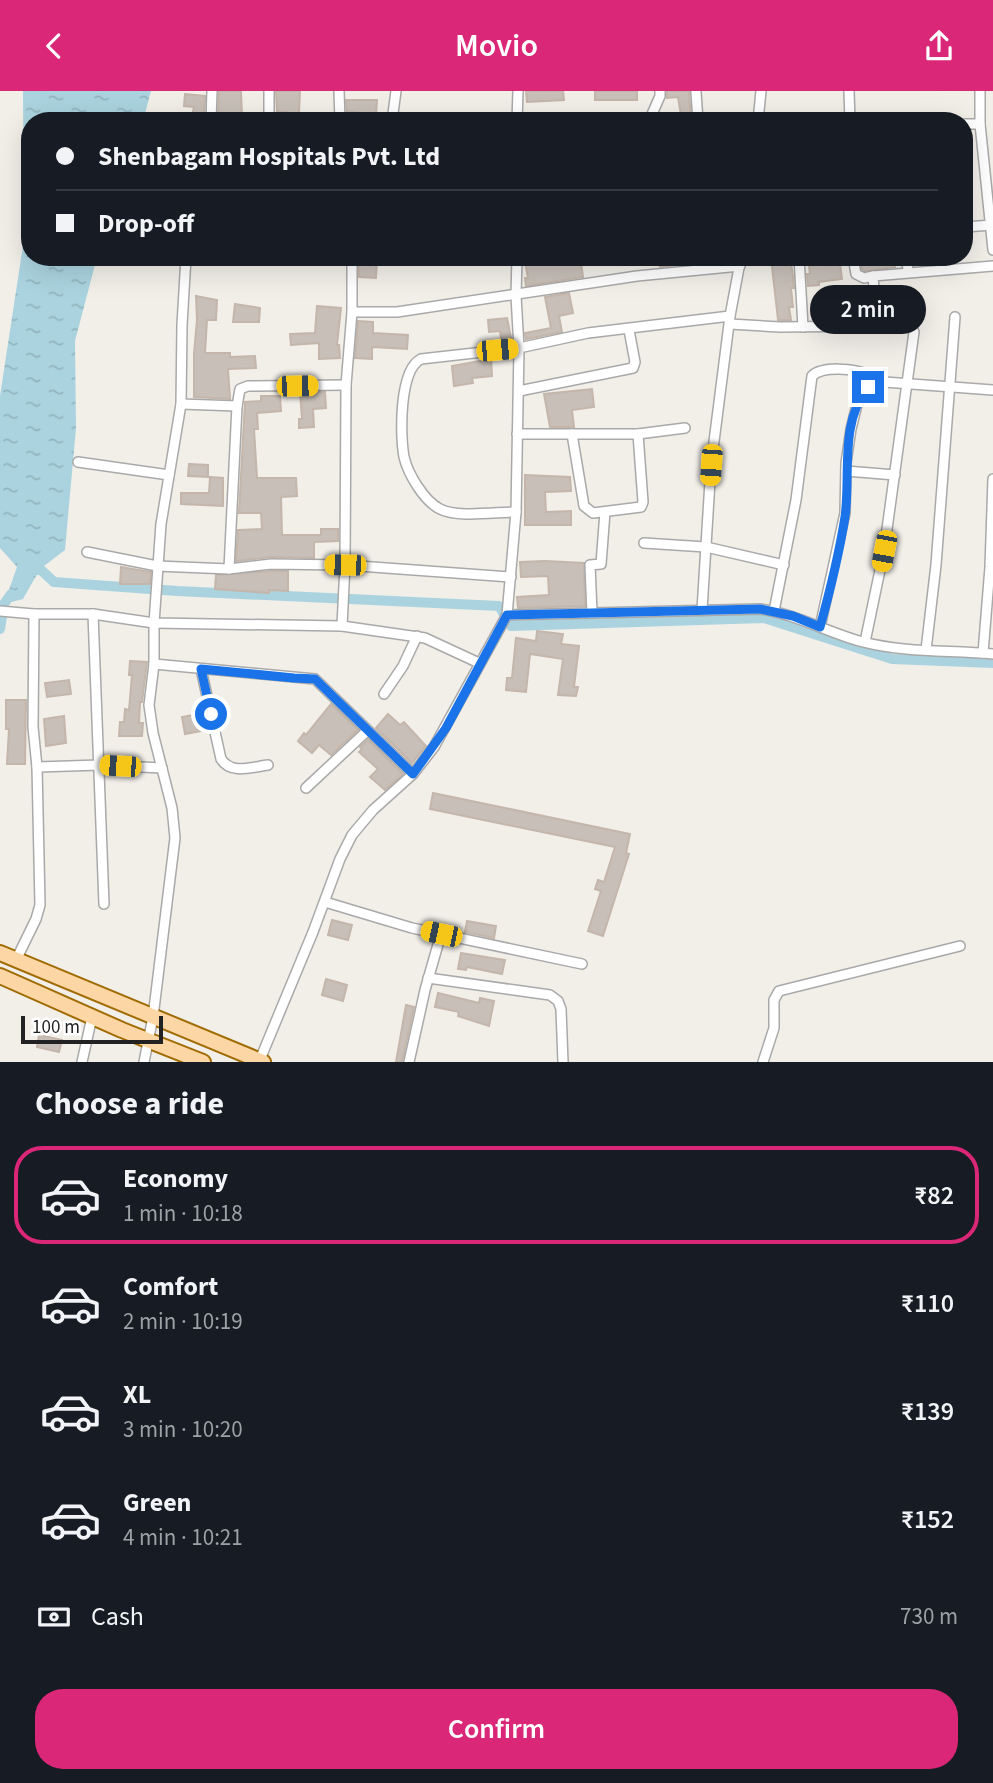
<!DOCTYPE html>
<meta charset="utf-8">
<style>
:root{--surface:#171b24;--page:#20242c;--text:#f1f3f6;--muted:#9ea1a6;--line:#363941;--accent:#db2777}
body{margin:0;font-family:"Source Sans 3",sans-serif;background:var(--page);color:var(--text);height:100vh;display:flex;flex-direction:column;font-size:26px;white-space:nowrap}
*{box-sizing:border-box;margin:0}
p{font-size:23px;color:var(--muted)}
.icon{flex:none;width:38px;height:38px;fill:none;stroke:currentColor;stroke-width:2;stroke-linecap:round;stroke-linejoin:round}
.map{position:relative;height:971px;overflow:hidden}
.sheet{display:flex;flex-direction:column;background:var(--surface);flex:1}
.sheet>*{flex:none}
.top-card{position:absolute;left:21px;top:21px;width:952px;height:154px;border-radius:28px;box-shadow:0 7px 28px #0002;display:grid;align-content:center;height:154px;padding:0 35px;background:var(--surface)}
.scale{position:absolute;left:21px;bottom:18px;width:142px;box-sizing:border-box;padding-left:7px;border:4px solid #222;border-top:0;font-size:19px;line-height:24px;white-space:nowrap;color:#222;-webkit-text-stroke:5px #fff;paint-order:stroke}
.end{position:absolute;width:32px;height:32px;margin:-16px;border:9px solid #1a73e8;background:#fff;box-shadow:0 0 0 4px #fff}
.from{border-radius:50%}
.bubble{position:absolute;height:49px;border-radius:24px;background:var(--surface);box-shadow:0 7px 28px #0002;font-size:23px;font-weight:600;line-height:49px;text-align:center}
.car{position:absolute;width:21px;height:42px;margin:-21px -10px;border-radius:9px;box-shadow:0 0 5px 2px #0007;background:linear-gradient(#f5c518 24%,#345 0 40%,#f5c518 0 76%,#345 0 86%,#f5c518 0)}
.top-card b{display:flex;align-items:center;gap:24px;height:66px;font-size:26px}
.top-card b+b{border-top:2px solid var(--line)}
.top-card i{width:18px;height:18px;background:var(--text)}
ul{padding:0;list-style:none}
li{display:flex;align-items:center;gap:21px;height:98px;margin:0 14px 10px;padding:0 21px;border:4px solid transparent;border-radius:28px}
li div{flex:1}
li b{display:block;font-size:26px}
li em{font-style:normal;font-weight:600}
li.selected{border-color:var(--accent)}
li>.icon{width:63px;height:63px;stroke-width:1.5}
h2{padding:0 35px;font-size:32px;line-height:84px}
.pay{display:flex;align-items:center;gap:18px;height:77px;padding:0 35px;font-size:26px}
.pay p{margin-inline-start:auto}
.action{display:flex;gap:14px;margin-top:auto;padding:14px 35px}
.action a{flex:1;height:80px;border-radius:28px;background:var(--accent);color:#fff;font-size:28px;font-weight:600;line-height:80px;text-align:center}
header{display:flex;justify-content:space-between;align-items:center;height:91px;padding:0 35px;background:var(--accent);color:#fff;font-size:32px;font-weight:600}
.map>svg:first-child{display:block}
</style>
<header><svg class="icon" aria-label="back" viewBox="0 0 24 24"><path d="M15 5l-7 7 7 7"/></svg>Movio<svg class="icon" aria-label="share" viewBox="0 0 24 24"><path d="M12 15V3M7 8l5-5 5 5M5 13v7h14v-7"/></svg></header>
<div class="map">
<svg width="993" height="971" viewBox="0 0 993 971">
<defs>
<pattern id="water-ripples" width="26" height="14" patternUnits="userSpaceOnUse" patternTransform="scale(1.75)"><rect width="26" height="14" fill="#aad3df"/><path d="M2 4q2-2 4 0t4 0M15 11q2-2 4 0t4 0" fill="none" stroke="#92b5bf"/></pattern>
</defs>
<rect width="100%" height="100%" fill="#f2efe9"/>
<path fill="url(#water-ripples)" d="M23 0H151L143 30H30V166H96V170L75 250 76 337 65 459 40 478 23 508 4 513 17 476 0 457V305L24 148Z"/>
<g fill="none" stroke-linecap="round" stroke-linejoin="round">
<g stroke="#aad3df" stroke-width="10">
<path d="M28 482 40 478 54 491 177 500 499 515 511 535 764 527 892 568 993 572"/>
<path d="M0 538 4 513 11 503"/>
</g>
</g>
<g fill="#c7bfb8" stroke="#c4b6ab" stroke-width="2">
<path d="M219 0H241L242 25 218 26Z"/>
<path d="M276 0H300L299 22H326V30H286L287 21H277Z"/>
<path d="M526 0H563L564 9 527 11Z"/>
<rect x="595" y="0" width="42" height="9"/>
<path d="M667 0H689L691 30H682L678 6 667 7Z"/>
<path d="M185 3 205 5 204 30H191L194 16 184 15Z"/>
<path d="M346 9H377L376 24 347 20Z"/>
<path d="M359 166H377L376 187 359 186Z"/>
<path d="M524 166H577L578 172 581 171 583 186 526 195 525 187H528Z"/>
<path d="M658 166H694L695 172 660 176Z"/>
<path d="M790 166 793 185 794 197H791L793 216H789L791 229H778L771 167Z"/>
<path d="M808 166H846L847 172 840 173 842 188 819 191V194L808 195 807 183H810Z"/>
<path d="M860 166H893L895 176 865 180 862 178Z"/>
<path d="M569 202 573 222 559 225 562 241 526 248 525 242 551 237 545 206Z"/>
<path d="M196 205 217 209 216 229H207L205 262H230V266L255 265 256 277 228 278 230 308 194 306V263L197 229Z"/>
<path d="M235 213 260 217 259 231H233Z"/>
<path d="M317 215 341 217 337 254H339L340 267 319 268V252L291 254 290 243 315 242Z"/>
<path d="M507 227 512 251 502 252 500 240 489 241 488 229Z"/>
<path d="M358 230 373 231V242L408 244 407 258 372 256V268L355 267Z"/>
<path d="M491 268 492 285 472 287 473 292 454 295 452 275Z"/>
<path d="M592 298 594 316 572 319 574 336H550L544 303Z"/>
<path d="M300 301H325L326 317 313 318 314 336 299 337V328H302Z"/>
<path d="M261 305H280L281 320 257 322 258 338H254L257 387H296L297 405 281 406 282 444H321V438H338V450L314 451V467L271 466 236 470 238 439 262 438 261 422H239L245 311 261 310Z"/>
<path d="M189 373 208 374V386L188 385Z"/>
<path d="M525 384 570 386 571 400 545 401 546 421 571 420V434H525Z"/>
<path d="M210 386 223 387V415L181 413V402H209Z"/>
<path d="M545 470 584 472 585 515 518 517 517 506 549 504 548 485 521 486 520 471Z"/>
<path d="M121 476 151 481 150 493H120Z"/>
<path d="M271 480H288V500L269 499V502L215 498 216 484Z"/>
<path d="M537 540 563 543 561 553 579 555 574 596H578L576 605 558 604 563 568 530 563 526 601 506 599 507 587H512L516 547 536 550Z"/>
<path d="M130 570 147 571 142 611H140L139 632H143L142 645H119L120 631H124L125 618 129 619 132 584H129Z"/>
<path d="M69 589 71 603 47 606 45 592Z"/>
<path d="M6 609H26L25 673H7L9 638H6Z"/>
<path d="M331 613 358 639 331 664 319 654 312 662 298 650 304 642 306 644Z"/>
<path d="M204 622 207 639 185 643 182 626Z"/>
<path d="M388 623 400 634 404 631 426 655 412 672 376 637Z"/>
<path d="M64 625 66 652 46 655 44 628Z"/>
<path d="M368 649 403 683 385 699 370 686 378 678 359 661 362 658 360 656Z"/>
<path d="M433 702 630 743 626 762 629 763 603 845 588 840 601 800 595 798 598 789 604 791 615 756 430 718Z"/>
<path d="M332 829 352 834 348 849 328 844Z"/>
<path d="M467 830 496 835 494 847 465 841Z"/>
<path d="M461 862 505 869 502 883 467 876 466 879 458 878Z"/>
<path d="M326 888 347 894 343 910 322 904Z"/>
<path d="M438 902 479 912 480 907 494 910 489 935 458 925 459 921 435 916Z"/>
<path d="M406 914 414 916 402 971H396Z"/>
<path d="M39 944 62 949 59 961 37 956Z"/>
</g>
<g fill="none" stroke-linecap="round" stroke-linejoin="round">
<defs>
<g id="street">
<path d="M339 0 340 30"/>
<path d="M849 0 850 30"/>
<path d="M980 0V33L993 159"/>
<path d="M696 1 698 30"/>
<path d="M341 26 368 30"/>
<path d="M211 30 212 0"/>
<path d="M269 30V0"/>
<path d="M392 30 396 0"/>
<path d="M517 30 518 0"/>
<path d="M649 30 660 5V0"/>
<path d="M758 30 761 0"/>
<path d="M964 33H980"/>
<path d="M964 136 993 134"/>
<path d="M799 166 803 236"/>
<path d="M853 166 856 183 864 187 873 185"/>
<path d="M907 166 908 181"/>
<path d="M352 221H397L637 185 740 175"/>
<path d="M730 233 780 236 868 235 874 231 876 226 873 185 993 175"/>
<path d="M519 300 633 277 635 271 629 239"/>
<path d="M181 313 237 315"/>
<path d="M517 343H638L685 337"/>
<path d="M572 343 584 415 593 422 641 416 643 411 638 343"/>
<path d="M78 371 169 384"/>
<path d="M846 380 895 384"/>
<path d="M516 421C496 421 457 427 440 418 424 410 408 383 404 366 400 344 399 279 421 268L519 257 588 242 730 225"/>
<path d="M644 452 706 456 784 474"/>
<path d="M87 461 157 475 229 478 271 473 345 474 346 294 352 221V166"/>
<path d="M229 478 237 315 240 298 248 295 346 294"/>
<path d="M702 519 711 374 730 225 741 166"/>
<path d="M0 520 34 523H93L154 532 342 535 425 547 479 572"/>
<path d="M774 520 796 409 812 285C822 275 855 277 868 284L871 290"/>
<path d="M592 522 590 474 601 473 605 421"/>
<path d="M93 523 104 813"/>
<path d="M507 524 760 518C797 523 828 542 863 551 906 562 950 559 993 563"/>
<path d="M342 535 345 474 511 486"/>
<path d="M820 536 845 422 846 372 851 338 857 314 871 290 993 299"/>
<path d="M865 551 884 460 914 241"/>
<path d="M926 559 936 474 955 226"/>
<path d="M983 562 990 476 993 388"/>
<path d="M154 573 315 588 413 683"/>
<path d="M201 578 221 668C231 684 252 676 268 674"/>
<path d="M384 603 403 575 417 545"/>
<path d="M37 676 100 674 162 677"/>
<path d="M306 697 367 640"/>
<path d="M325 811 412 837 582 873"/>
<path d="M16 869 36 828 40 814 37 676 33 636 34 523"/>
<path d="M428 887 550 904 558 910 561 918 563 971"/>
<path d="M82 971 92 926"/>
<path d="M144 971 153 926 175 747 172 717 153 642 149 614 154 573V532L161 433 181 313 182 234 186 166"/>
<path d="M259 971 313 841 340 768 352 744 373 719 413 683 434 656 507 524 516 421 519 257 516 205 517 166"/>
<path d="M409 971 425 899 441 843"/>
<path d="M763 971 774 937V909L779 900 960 855"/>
</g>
<g id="primary">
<path d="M0 862 263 971"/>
<path d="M0 885 122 939 203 971"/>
</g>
</defs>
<use href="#street" stroke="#a9a9a9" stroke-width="12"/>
<use href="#primary" stroke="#a06b00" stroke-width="18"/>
<use href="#street" stroke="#fff" stroke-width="9"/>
<use href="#primary" stroke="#fcd6a4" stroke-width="14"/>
</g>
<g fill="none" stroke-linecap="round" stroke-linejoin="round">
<path stroke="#1a73e8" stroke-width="9" d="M211 623 201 578 294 587 315 588 413 683 446 637 507 524 760 518 793 525 820 536C830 500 839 463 845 426 851 383 839 333 868 296"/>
</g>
</svg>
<div class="scale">100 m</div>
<i class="end from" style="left:211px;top:623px"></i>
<i class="end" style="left:868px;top:296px"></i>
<div class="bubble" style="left:810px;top:194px;width:116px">2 min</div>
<i class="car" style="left:497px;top:259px;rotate:85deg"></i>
<i class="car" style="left:297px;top:295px;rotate:89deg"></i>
<i class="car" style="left:711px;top:374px;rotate:184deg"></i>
<i class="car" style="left:884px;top:460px;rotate:191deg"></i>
<i class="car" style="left:345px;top:474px;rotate:271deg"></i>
<i class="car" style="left:120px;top:675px;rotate:273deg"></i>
<i class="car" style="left:441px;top:843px;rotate:282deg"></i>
<div class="top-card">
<b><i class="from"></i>Shenbagam Hospitals Pvt. Ltd</b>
<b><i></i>Drop-off</b>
</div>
</div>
<section class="sheet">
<h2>Choose a ride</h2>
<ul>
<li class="selected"><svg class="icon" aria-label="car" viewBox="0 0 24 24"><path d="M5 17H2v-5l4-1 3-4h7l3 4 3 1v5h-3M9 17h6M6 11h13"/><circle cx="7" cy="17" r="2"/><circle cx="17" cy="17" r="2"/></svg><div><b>Economy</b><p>1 min · 10:18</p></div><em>₹82</em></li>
<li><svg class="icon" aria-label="car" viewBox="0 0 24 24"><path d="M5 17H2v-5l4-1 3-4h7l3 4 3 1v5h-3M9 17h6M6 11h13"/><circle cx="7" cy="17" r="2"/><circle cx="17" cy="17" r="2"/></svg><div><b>Comfort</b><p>2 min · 10:19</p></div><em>₹110</em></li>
<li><svg class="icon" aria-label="car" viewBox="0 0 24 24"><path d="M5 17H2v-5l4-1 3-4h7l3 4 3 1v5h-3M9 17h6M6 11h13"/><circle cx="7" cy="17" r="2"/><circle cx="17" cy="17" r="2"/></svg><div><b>XL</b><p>3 min · 10:20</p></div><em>₹139</em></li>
<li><svg class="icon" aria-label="car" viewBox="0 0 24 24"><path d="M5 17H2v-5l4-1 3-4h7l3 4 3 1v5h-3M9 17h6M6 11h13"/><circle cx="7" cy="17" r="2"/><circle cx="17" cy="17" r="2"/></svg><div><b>Green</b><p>4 min · 10:21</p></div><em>₹152</em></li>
</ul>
<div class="pay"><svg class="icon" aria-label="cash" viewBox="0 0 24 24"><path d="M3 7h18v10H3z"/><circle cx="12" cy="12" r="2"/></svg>Cash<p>730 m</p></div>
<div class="action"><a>Confirm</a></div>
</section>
